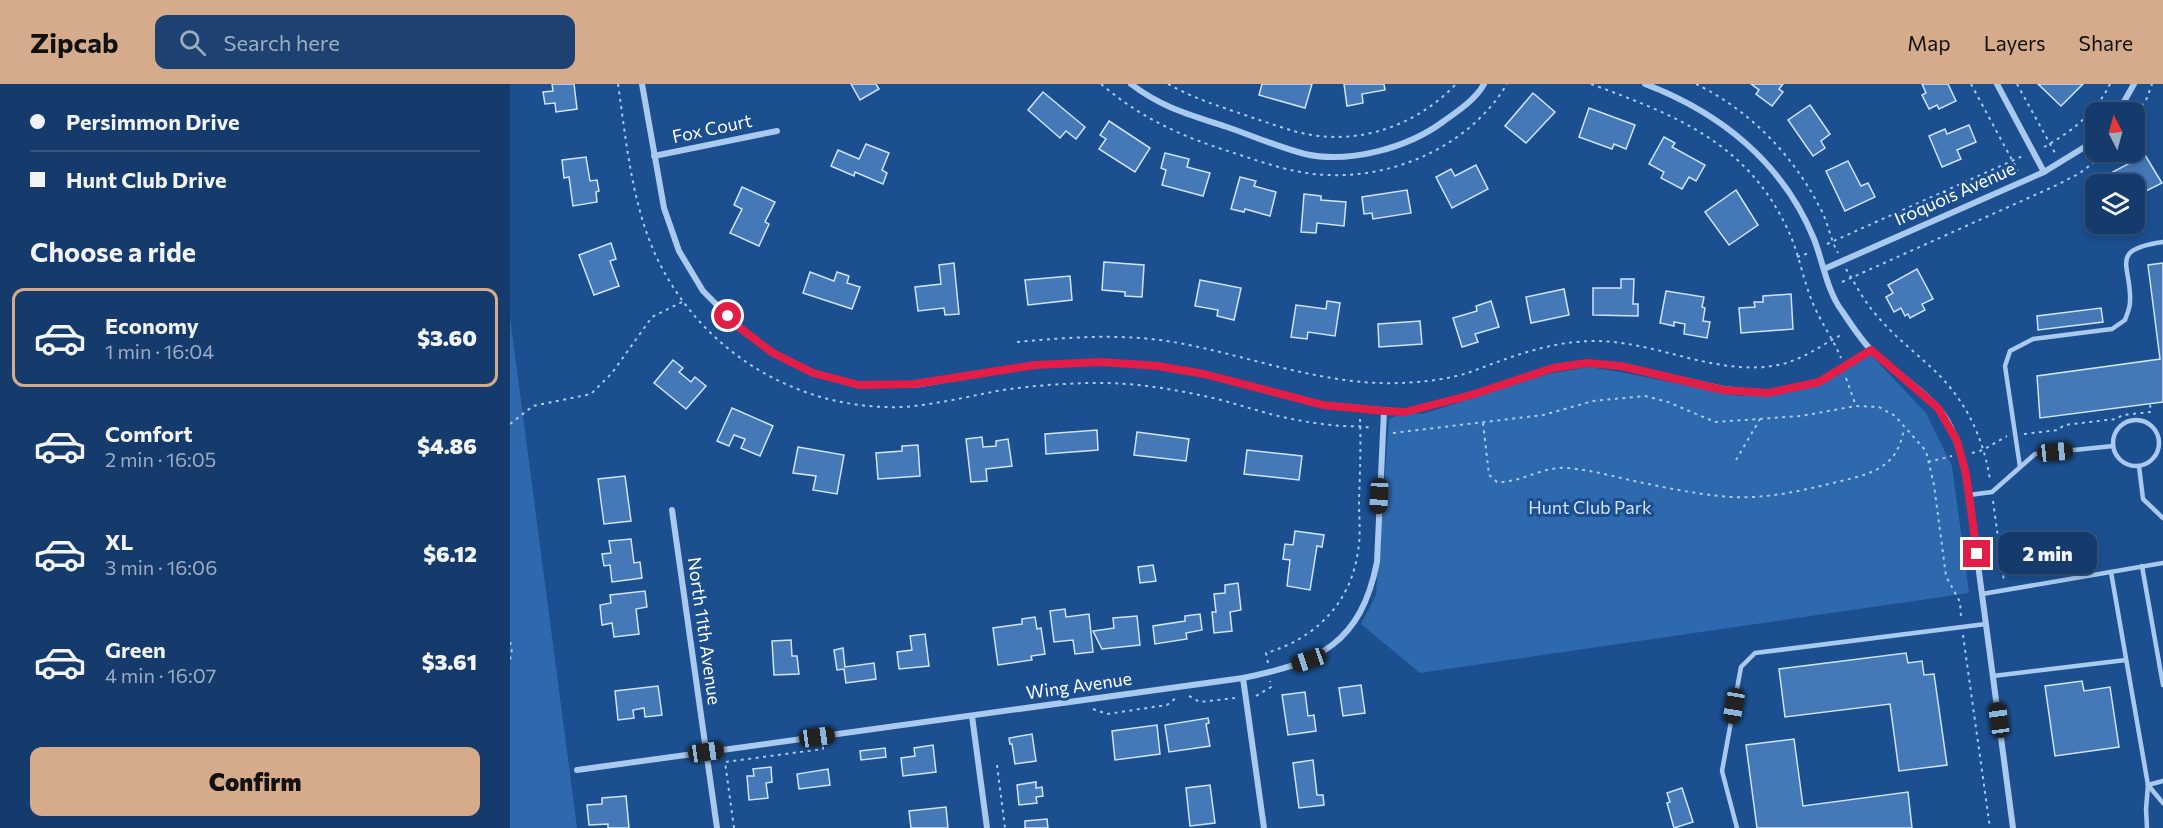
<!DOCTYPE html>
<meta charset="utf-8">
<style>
:root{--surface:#143b6b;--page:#1d4271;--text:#f1f3f6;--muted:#9dadc1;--line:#33557e;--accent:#d6ab8b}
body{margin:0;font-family:Commissioner,sans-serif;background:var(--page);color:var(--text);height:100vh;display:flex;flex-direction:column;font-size:22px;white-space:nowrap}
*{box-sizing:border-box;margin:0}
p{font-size:20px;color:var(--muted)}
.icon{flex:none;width:33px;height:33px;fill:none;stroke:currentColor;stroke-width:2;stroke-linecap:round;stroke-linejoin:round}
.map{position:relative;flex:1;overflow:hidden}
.drawer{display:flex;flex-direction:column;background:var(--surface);width:510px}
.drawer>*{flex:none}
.banner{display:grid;align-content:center;height:132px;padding:0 30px;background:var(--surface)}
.needle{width:39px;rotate:354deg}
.buttons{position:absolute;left:1575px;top:18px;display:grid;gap:12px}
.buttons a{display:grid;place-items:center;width:60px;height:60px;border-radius:12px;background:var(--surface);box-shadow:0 3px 9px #0003,0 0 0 2px var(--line);font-size:30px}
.end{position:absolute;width:27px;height:27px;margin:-14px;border:8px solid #e11d48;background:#fff;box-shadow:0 0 0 3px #fff}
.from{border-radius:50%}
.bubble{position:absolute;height:42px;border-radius:12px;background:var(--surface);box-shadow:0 3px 9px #0003,0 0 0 2px var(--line);font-size:20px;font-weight:800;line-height:42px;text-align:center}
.car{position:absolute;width:18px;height:36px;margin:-18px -9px;border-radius:8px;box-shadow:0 0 4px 2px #0007;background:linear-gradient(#222 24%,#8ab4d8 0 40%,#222 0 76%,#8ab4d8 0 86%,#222 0)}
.banner b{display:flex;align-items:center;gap:21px;height:57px;font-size:22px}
.banner b+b{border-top:2px solid var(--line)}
.banner i{width:15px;height:15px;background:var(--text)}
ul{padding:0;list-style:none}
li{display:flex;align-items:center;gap:18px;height:99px;margin:0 12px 9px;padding:0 18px;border:3px solid transparent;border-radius:12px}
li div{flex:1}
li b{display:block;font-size:22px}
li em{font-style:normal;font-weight:800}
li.on{border-color:var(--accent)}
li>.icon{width:54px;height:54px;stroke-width:1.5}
h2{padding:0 30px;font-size:27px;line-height:72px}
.button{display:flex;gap:12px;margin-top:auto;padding:12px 30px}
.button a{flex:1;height:69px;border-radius:12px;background:var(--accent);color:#111;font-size:24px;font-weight:800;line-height:69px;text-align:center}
header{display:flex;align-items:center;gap:36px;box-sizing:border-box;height:84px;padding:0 30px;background:var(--accent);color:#111}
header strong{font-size:28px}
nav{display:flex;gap:33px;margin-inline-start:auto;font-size:21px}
.search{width:420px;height:54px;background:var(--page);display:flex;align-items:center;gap:15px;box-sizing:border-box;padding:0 21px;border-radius:12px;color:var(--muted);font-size:22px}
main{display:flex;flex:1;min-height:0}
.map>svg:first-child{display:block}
</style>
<header>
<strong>Zipcab</strong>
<div class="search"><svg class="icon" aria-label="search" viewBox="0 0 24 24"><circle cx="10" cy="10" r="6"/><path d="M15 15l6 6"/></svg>Search here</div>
<nav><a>Map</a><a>Layers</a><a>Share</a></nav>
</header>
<main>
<section class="drawer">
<div class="banner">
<b><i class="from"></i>Persimmon Drive</b>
<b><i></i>Hunt Club Drive</b>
</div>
<h2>Choose a ride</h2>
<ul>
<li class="on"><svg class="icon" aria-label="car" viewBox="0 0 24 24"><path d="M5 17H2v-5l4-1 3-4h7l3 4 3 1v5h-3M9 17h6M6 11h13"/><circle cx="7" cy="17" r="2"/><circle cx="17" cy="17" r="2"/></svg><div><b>Economy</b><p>1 min · 16:04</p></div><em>$3.60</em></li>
<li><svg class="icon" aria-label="car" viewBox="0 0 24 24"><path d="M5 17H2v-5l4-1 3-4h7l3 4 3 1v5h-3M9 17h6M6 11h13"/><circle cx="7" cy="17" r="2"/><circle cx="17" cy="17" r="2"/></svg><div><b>Comfort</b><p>2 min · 16:05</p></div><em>$4.86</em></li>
<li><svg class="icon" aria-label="car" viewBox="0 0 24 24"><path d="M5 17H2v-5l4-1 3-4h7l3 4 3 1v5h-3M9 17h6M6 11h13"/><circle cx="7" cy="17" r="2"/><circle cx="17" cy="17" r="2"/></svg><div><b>XL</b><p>3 min · 16:06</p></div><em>$6.12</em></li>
<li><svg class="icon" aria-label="car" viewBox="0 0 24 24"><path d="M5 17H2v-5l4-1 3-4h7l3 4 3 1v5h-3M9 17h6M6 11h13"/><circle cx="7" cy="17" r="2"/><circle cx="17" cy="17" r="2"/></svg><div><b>Green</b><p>4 min · 16:07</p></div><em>$3.61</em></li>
</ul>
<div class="button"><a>Confirm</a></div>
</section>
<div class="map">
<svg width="1653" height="744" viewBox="0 0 1653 744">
<rect width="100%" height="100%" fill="#1b4f8f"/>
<g fill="#2e69ad">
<path d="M0 233 60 690 67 744H0Z"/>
<path d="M1361 271 1416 329 1442 382 1459 509 910 589 851 540 866 511 879 335 895 328 913 330 1038 290 1079 283 1116 289 1229 312 1282 308Z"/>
</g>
<g fill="#4478b7" stroke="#cfe3fa" stroke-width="1.5">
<path d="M42 0H64L67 25 46 28 45 19 35 20 33 8 43 7Z"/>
<path d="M341 0H366L369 5 350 16Z"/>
<path d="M752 0H802L795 24 749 11Z"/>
<path d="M834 0H874L875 6 852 10 853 19 837 22Z"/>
<path d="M1241 0H1273L1269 5 1273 8 1262 22 1246 10 1249 6Z"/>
<path d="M1412 0H1438L1446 17 1429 25 1427 21 1419 25 1412 11 1416 9Z"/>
<path d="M1528 0H1573L1551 22Z"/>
<path d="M533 8 575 43 566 55 556 47 550 54 518 26Z"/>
<path d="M1023 9 1045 28 1016 59 995 42Z"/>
<path d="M1300 21 1320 50 1311 57 1315 64 1303 72 1278 36Z"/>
<path d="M1079 24 1125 41 1116 65 1104 60 1102 65 1069 53Z"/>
<path d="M599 37 640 64 625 88 589 65 596 55 590 51Z"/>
<path d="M1459 41 1466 58 1447 66 1451 75 1432 83 1419 52 1435 45 1437 50Z"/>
<path d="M1154 53 1165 59 1162 63 1195 81 1186 97 1179 93 1172 105 1151 94 1154 88 1139 80Z"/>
<path d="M356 60 379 69 372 86 377 89 373 100 345 88 344 92 321 82 328 66 349 75Z"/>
<path d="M655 69 679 75 677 83 700 89 693 112 652 101 656 86 651 84Z"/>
<path d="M1635 71 1652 99 1624 113V100H1601L1597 91Z"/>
<path d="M76 73 80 97 87 96 89 107 86 108 87 118 63 122 59 93 54 94 52 76Z"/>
<path d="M1338 77 1351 102 1358 99 1365 113 1335 127 1316 87Z"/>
<path d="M966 81 978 105 942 124 926 93 941 85 945 92Z"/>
<path d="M730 93 746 97 744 102 766 108 760 132 735 125 734 128 721 125Z"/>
<path d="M232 103 265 118 255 138 259 140 249 162 220 149 232 125 224 121Z"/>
<path d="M897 106 901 129 863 135 862 129 854 130 852 113Z"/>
<path d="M1226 106 1248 141 1219 161 1195 128Z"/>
<path d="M794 110 811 112V116L836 118 834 142 807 139 806 149 791 148Z"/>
<path d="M101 159 106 175 100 177 109 202 84 211 69 171Z"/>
<path d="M594 178 634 181 632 213 615 212V208L592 206Z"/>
<path d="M444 179 449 230 435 231 434 224 408 227 405 203 431 200 429 181Z"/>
<path d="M1653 179V318L1530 334 1527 292 1650 275 1638 181Z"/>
<path d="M1407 185 1423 215 1412 220 1415 226 1400 234 1398 230 1395 232 1391 224 1384 228 1376 213 1383 209 1378 201Z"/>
<path d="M300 188 324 197 327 188 339 192 337 199 350 203 342 225 293 209Z"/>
<path d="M560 192 562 216 518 221 515 196Z"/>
<path d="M1111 195H1124L1123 220H1128V232L1083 231V204H1111Z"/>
<path d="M690 196 731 204 724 236 707 232 708 226 685 222Z"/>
<path d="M1054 205 1059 231 1021 239 1016 213Z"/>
<path d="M1156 207 1194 213 1192 223 1195 224 1193 237 1200 238 1197 254 1174 250 1175 240 1164 238V242L1150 239Z"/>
<path d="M1281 210 1283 245 1231 249 1229 224 1245 223 1244 218H1253V212Z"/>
<path d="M817 217 830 219 825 252 798 248 797 255 781 253 786 221 816 225Z"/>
<path d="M981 217 989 243 965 250 968 258 952 263 943 234 967 227 966 222Z"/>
<path d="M1591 224 1593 238 1528 246 1527 232Z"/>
<path d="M910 237 912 260 869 263 868 240Z"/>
<path d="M163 276 173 284 169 288 181 298 185 293 196 302 176 325 144 299Z"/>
<path d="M222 324 263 342 250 372 231 364 235 355 224 351 219 362 207 357Z"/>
<path d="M587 346 588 366 536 370 535 350Z"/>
<path d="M627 348 679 355 676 377 624 371Z"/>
<path d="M472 353 473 363 486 362V357L498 355 502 382 476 385 477 397 461 398 456 355Z"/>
<path d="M408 361 410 392 368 395 366 369 392 367V362Z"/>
<path d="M288 363 334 371 327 410 303 406 306 392 283 389Z"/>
<path d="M737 366 792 372 789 396 734 390Z"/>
<path d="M115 392 121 437 94 440 88 395Z"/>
<path d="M785 447 814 451 812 463 807 462 800 506 777 502 780 476 773 475 775 460 783 461Z"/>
<path d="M121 455 124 479 130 478 132 494 102 498 100 481 94 482 92 470 101 469 99 457Z"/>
<path d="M643 481 646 497 630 499 628 483Z"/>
<path d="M728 499 731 526 720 528 722 547 704 549 702 528H706L704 510 715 509V501Z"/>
<path d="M135 507 137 523 126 525 129 550 104 553 102 539 92 541 90 521 101 519 100 511Z"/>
<path d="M555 525 556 533 579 530 583 568 565 570 563 556 544 558 540 527Z"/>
<path d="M690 530 692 546 676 549 677 555 645 560 643 542 675 537V532Z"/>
<path d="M627 532 630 561 592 565 583 547 604 544 603 534Z"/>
<path d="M525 533 527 545 531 544 535 570 521 572 522 576 488 581 483 544 512 540V535Z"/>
<path d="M415 550 419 582 389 585 387 568 402 566 400 552Z"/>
<path d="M281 556 282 572H287L289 590 264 591 262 557Z"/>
<path d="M333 564 335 583 364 579 366 595 336 599 334 585 327 586 324 566Z"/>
<path d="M1396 569 1398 579 1412 577 1414 591 1424 590 1437 681 1389 687 1380 620 1275 633 1269 585Z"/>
<path d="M1572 597 1574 607 1600 603 1609 663 1545 672 1535 602Z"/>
<path d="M851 601 855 629 833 632 829 604Z"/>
<path d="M148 602 152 631 135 633 134 624 123 626 124 634 108 636 105 607Z"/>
<path d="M795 608 798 632 804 631 806 647 778 651 772 611Z"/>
<path d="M698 634 699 639 696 640 700 662 659 668 655 641Z"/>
<path d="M647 641 650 670 605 676 602 647Z"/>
<path d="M522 650 526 677 505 680 502 660H500L499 654Z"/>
<path d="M1284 655 1293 722 1398 708 1402 744H1247L1236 661Z"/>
<path d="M423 661 426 688 393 692 391 674 405 672 404 664Z"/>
<path d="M375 664 376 673 351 676 350 667Z"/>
<path d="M803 676 807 711H813L814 721 789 724 783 679Z"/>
<path d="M261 683 262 698 256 699 258 714 239 716 237 692H244L243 685Z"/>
<path d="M318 685 320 701 289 705 287 690Z"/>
<path d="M526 698V704L532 703 533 712 526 713 527 719 509 721 507 701Z"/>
<path d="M700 701 705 739 680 742 676 704Z"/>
<path d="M1172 704 1183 738 1164 744 1157 719 1160 718 1157 709Z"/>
<path d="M116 712 119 744H98V740L79 741 77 721 92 720V714Z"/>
<path d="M436 723 438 744H401L399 727Z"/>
<path d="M537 735 538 744H515V737Z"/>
</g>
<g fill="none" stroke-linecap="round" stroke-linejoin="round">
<g stroke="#a9c9ee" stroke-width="2" stroke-dasharray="3 4.5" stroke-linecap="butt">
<path d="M108 0C115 49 120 100 136 147 173 255 277 327 392 323 424 321 456 313 487 307 517 302 548 300 578 299 622 298 665 305 707 315 731 321 753 329 777 334 796 338 815 341 834 342 844 343 854 341 863 345"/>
<path d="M591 0C632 35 673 53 724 69 755 79 785 90 817 91 887 94 960 61 997 0"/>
<path d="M658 0C683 14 708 22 735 31 752 37 770 43 787 48 846 63 905 43 946 0"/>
<path d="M1081 0C1165 31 1236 58 1277 144 1289 168 1293 197 1304 222 1312 240 1323 255 1331 274"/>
<path d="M1186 0C1239 26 1282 70 1309 122 1318 137 1320 155 1328 169"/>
<path d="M1461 0 1508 87"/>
<path d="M1507 0 1545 69"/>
<path d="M1624 35 1637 14 1642 0"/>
<path d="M1534 63C1561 48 1586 29 1600 0"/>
<path d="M1317 160 1515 71"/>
<path d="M1287 173 1299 169"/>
<path d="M1336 185C1345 199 1352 214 1363 227 1381 250 1405 268 1426 288 1456 317 1474 355 1480 396"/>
<path d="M1332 198 1547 101 1570 89 1597 68"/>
<path d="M507 258C561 253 615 249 669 259 743 273 815 302 891 299 914 298 942 295 963 287 1003 272 1042 257 1085 257 1147 257 1206 293 1268 281 1293 276 1311 261 1333 250"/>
<path d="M1336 294 1346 322"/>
<path d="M973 339 979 391 987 398C1011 399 1033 382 1057 384 1081 386 1102 392 1124 397 1152 403 1181 409 1209 412 1251 417 1290 407 1331 397 1365 389 1388 382 1394 344"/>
<path d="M0 340 23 322 81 310 102 289 142 233 172 218"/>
<path d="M883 349 1033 331 1083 317 1135 312 1158 318 1205 338 1291 332 1346 322 1369 323 1385 332 1416 367 1424 401 1436 492 1450 518 1451 533"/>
<path d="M1514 350 1548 346 1554 341 1606 335 1613 331 1641 328 1640 320"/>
<path d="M1462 369 1473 366 1497 352"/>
<path d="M1226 376 1250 335"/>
<path d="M1418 378 1442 372"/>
<path d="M1483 417 1494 497"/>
<path d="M1453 551 1480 744"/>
<path d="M0 558 2 565 0 576"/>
<path d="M758 579 756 569C805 555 841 519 848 467 851 451 849 433 849 416 850 389 851 361 850 334"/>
<path d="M679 612 690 618 725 614"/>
<path d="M746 612 761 603 760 597"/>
<path d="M583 625 597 630 657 621 666 614"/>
<path d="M487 681 495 744"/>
<path d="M224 744 215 678 313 665V662"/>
</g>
<g stroke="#a9c9ee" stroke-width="4.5">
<circle cx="1626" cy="359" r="23"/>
<path d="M1629 382 1633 415 1653 434"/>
<path d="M1510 383 1495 282 1500 267 1523 255 1602 245 1615 236C1617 230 1620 224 1620 218 1622 181 1597 166 1653 158"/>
<path d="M1459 411 1482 408 1525 370 1603 362"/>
<path d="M1632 482 1653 601"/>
<path d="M1601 488 1638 701 1636 725 1637 744"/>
<path d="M1472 510 1653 479"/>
<path d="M1483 592 1616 576"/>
<path d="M1638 701 1653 719"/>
<path d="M1638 701 1653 697"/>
<path d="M1227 744 1212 687 1231 583 1245 569 1476 540"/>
</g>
<g stroke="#a9c9ee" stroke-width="6">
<path d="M132 0 154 124 169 167 193 207 230 244 263 269 303 289 349 301H404L525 281 591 278 648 282 694 290 813 321 895 328 961 311 1043 284 1077 279 1111 282 1213 305 1258 309 1309 298 1361 266"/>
<path d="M621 0C652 24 681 31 717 43 743 52 768 63 795 70 839 80 898 64 934 37 948 27 966 15 974 0"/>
<path d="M1135 0C1211 29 1273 79 1304 155 1313 178 1317 207 1332 227 1341 240 1351 256 1362 267 1382 287 1408 302 1428 324 1444 341 1450 368 1456 390L1503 744"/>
<path d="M1487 0 1534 88"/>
<path d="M1608 28 1624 0"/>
<path d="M144 72 267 47"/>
<path d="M1314 185 1534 88 1586 56"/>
<path d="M162 426 207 744"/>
<path d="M733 594 754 744"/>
<path d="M462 632 477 744"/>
<path d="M67 686 733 594C809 579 851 559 867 478L874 327"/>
</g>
</g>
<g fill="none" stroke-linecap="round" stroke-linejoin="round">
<path stroke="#e11d48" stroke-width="8" d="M218 232 230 244 263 269 303 289 349 301 404 300 525 281 591 278 648 282 694 290 813 321 874 327 895 328 961 311 1043 284 1077 279 1111 282 1213 306 1258 309 1309 298 1361 266 1428 324 1447 357 1456 390 1467 470"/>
</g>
<g text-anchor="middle" stroke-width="6" stroke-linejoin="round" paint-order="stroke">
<g font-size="18" fill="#fff" stroke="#1b4f8f">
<text transform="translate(202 45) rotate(-12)" y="6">Fox Court</text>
<text transform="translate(1445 110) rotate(-24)" y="6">Iroquois Avenue</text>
<text transform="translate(194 547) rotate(82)" y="6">North 11th Avenue</text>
<text transform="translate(569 602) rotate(-8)" y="6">Wing Avenue</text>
</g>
<g font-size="18" fill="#cfe3fa" stroke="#1b4f8f">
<text x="1080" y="430">Hunt Club Park</text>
</g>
</g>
</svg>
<div class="buttons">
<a><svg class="needle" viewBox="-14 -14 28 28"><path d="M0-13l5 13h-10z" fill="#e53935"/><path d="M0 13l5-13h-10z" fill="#9dadc1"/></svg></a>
<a><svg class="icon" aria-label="layers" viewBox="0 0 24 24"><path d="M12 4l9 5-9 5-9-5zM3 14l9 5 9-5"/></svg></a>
</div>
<i class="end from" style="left:218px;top:232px"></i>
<i class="end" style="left:1467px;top:470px"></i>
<div class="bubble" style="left:1488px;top:448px;width:99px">2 min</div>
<i class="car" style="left:1545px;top:368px;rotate:84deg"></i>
<i class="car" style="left:869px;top:412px;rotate:183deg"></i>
<i class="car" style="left:799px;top:576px;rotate:251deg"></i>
<i class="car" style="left:1224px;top:622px;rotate:190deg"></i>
<i class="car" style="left:1489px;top:636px;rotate:352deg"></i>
<i class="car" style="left:307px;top:653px;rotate:82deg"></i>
<i class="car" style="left:196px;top:668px;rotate:82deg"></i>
</div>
</main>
